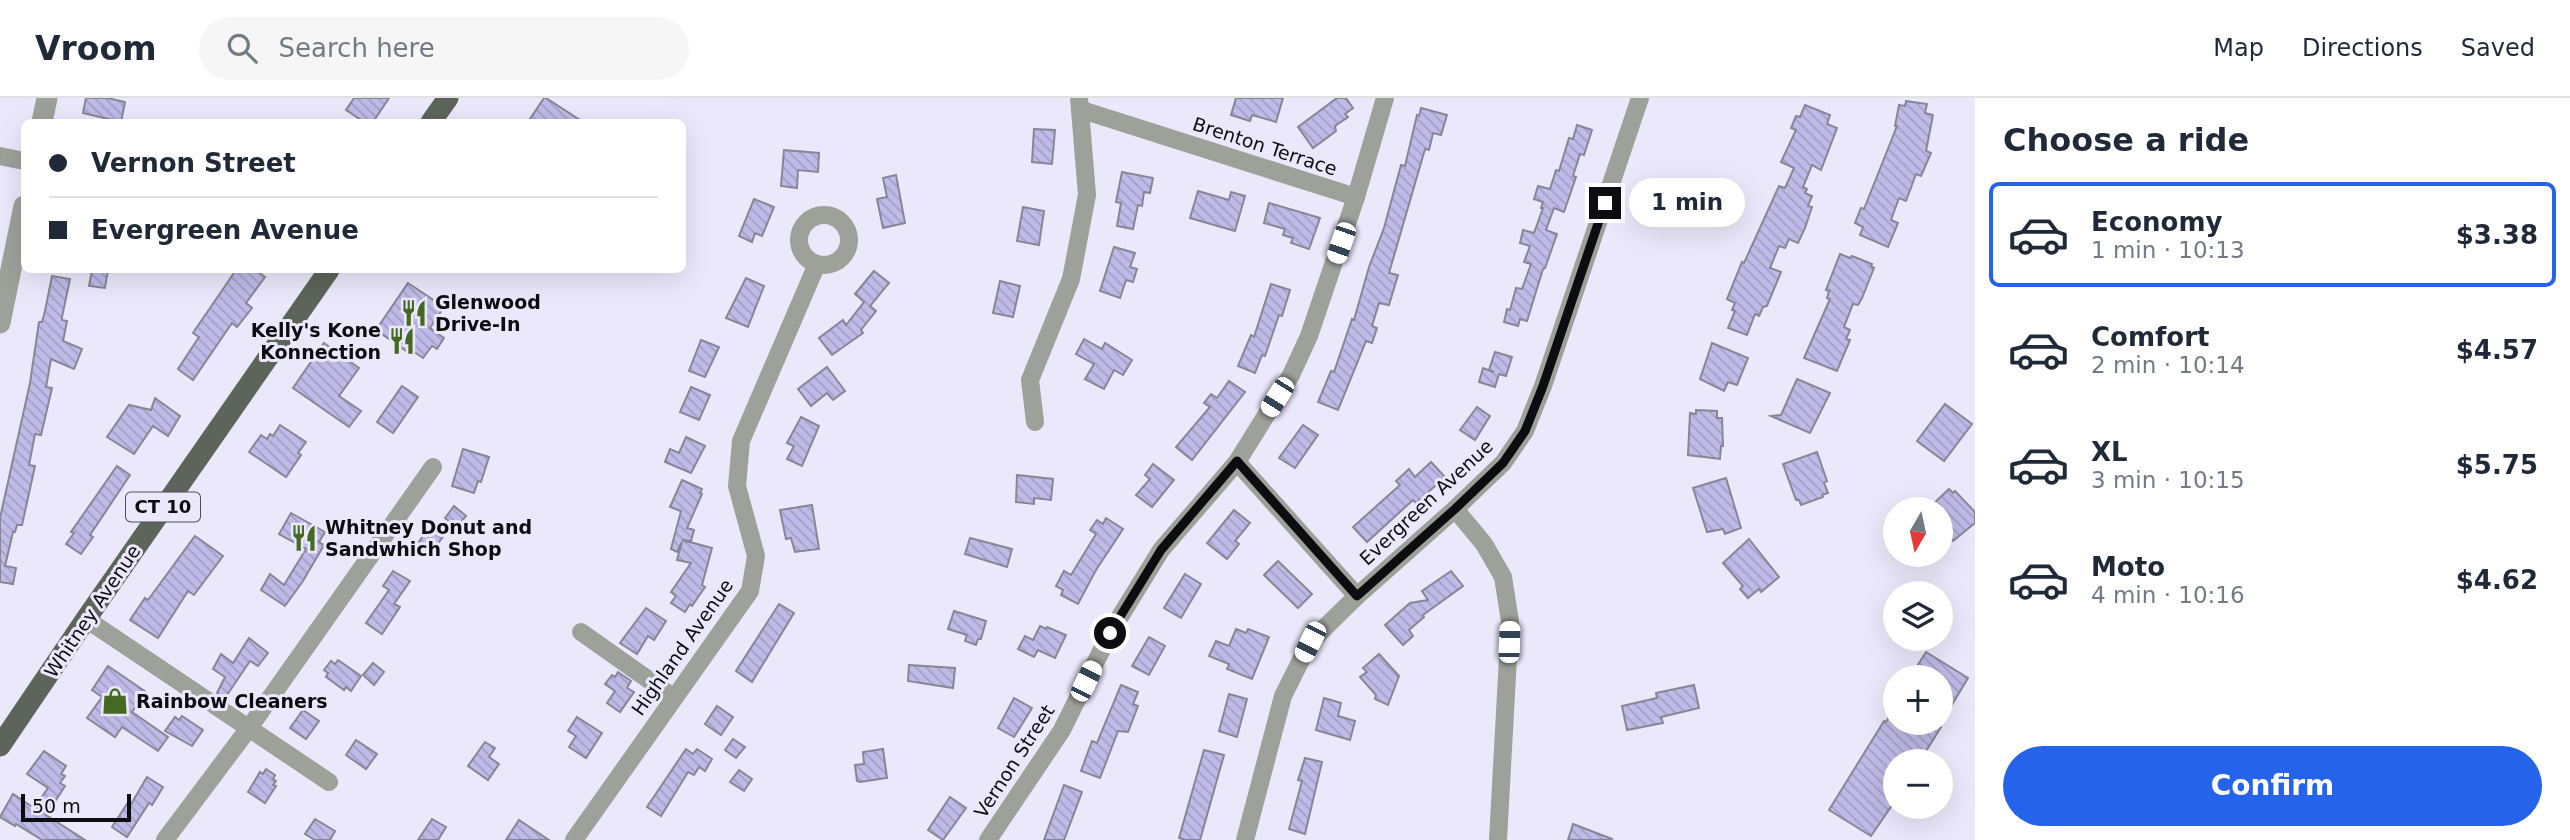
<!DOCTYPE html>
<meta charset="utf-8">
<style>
:root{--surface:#fff;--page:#f6f6f7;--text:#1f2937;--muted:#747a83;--line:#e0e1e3;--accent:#2563eb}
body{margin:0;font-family:"DejaVu Sans",sans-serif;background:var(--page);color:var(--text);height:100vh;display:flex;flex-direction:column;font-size:26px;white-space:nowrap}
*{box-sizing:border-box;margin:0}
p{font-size:23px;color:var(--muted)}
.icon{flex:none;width:38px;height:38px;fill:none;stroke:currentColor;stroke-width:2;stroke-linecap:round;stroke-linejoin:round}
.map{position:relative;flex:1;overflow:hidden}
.details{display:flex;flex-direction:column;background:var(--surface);width:595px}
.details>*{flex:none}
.top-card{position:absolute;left:21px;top:21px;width:665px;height:154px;border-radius:10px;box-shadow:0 7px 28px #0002;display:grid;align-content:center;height:154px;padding:0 28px;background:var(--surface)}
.needle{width:46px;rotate:189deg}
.controls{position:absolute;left:1883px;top:399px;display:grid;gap:14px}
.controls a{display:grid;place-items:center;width:70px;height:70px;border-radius:50%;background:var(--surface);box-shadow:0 7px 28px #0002;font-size:35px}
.scale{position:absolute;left:21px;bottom:18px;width:110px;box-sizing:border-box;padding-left:7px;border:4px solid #0c0c11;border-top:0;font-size:19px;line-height:24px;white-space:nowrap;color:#0c0c11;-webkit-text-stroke:5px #eae8fa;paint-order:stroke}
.end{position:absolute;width:32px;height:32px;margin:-16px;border:9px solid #0c0c11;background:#fff;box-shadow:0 0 0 4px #fff}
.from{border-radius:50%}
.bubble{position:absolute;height:49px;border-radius:24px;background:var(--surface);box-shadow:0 7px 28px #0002;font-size:23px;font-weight:700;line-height:49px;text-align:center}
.car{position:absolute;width:21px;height:42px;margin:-21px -10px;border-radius:9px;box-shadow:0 0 5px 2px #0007;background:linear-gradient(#fff 24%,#345 0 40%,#fff 0 76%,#345 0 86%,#fff 0)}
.top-card b{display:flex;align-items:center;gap:24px;height:66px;font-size:26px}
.top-card b+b{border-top:2px solid var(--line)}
.top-card i{width:18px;height:18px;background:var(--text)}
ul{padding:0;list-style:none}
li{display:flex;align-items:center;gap:21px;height:105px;margin:0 14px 10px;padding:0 14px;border:4px solid transparent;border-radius:10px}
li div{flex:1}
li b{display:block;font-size:26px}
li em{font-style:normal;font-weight:700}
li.current{border-color:var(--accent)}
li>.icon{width:63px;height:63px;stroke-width:1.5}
h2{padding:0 28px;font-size:32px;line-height:84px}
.cta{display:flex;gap:14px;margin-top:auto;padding:14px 28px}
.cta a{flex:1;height:80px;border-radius:42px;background:var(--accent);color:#fff;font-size:28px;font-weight:700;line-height:80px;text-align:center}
header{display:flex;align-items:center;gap:42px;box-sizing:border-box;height:98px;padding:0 35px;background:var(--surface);border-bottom:2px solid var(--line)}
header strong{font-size:33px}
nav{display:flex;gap:38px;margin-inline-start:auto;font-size:24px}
.search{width:490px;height:63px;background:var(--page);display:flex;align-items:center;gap:18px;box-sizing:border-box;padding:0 24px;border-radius:38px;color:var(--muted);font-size:26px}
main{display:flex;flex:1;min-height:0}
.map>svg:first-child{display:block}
</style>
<header>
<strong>Vroom</strong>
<div class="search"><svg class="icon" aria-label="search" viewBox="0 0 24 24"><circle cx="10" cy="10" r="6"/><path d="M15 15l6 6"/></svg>Search here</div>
<nav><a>Map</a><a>Directions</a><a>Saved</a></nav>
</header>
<main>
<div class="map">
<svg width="1975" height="742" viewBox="0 0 1975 742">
<defs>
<pattern id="building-back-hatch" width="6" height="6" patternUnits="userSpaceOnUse" patternTransform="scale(1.75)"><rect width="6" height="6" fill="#bfbae7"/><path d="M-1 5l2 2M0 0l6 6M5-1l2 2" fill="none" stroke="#a39fc5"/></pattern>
</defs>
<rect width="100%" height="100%" fill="#eae8fa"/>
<g fill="url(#building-back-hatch)" stroke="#888696" stroke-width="2">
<path d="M86 0H107L125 4 121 24 83 15Z"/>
<path d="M354 0H389L373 24H364L346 12Z"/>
<path d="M544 0H546L583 24H528Z"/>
<path d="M1236 0H1283L1276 24 1252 17 1250 23 1231 17Z"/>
<path d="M1337 0H1346L1353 10 1345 16 1348 19 1335 28 1336 33 1313 50 1298 29Z"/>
<path d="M1906 3 1927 6 1925 15 1933 17 1926 53 1931 55 1921 78 1916 76 1906 103 1899 100 1891 122 1898 125 1888 149 1860 137 1863 129 1855 125 1861 110 1864 111 1897 28H1895L1899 7 1905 8Z"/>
<path d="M1805 7 1830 17 1827 26 1837 30 1821 72 1812 67 1803 89 1807 91 1805 95 1812 98 1808 108 1812 109 1805 130 1798 145 1789 141 1785 150 1779 148 1770 170 1781 174 1767 208 1763 209 1759 218 1755 216 1747 237 1728 230 1735 213 1732 212 1735 205 1727 201 1742 164 1744 165 1779 88 1785 90 1794 70 1781 64 1796 32 1791 30 1796 18 1800 19Z"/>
<path d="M1421 10 1447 17 1441 37 1433 35 1429 52 1425 51 1389 175 1398 177 1389 207 1379 205 1372 228 1377 230 1372 245 1366 243 1338 312 1318 304 1331 273 1334 274 1352 221 1354 222 1369 169 1384 130 1401 67 1405 68 1417 17 1419 18Z"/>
<path d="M1577 27 1592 32 1584 57 1580 56 1573 78 1576 79 1564 114 1554 110 1546 132 1557 136 1545 170 1543 171 1527 223 1520 221 1518 228 1504 224 1507 211 1510 212 1516 190 1522 191 1531 166 1524 164 1530 148 1520 145 1523 132 1534 135 1543 110H1541L1543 104 1534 101 1538 88 1550 91 1556 72 1559 73 1569 40 1573 41Z"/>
<path d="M1034 31 1055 32 1052 66 1032 64Z"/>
<path d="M784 52 819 55 818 74 798 72 797 90 781 88Z"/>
<path d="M1122 74 1153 80 1150 95 1144 94 1142 108 1138 107 1133 131 1117 128 1121 105 1116 104Z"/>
<path d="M896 77 905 125 883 130 877 101 887 99 883 80Z"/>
<path d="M1198 93 1229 102 1231 94 1245 98 1235 133 1190 120Z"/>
<path d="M754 101 774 109 762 138 755 135 752 144 739 138Z"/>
<path d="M1269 105 1320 120 1309 151 1291 145 1293 140 1283 137 1285 131 1264 125Z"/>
<path d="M1023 109 1044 113 1039 147 1017 143Z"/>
<path d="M1114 149 1135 155 1130 169 1137 171 1133 184 1126 182 1120 200 1100 193Z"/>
<path d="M1840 156 1850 160 1852 158 1872 166 1871 168 1874 170 1862 200 1858 207 1853 206 1844 229 1850 232 1846 241 1850 242 1837 273 1804 260 1830 201 1827 200 1829 193 1826 192Z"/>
<path d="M92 172H108L105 190 89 188Z"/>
<path d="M236 172H255L265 179 246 205 252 210 237 229 232 225 193 282 178 271 199 239 193 235Z"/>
<path d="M874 173 889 185 870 208 876 213 861 232 863 235 832 257 819 240 843 222 846 227 864 204 855 196Z"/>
<path d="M52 178 70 181 62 219V222L67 223 63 243 82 251 74 271 51 261 46 289 52 290 41 337 35 336 29 367 35 368 22 427H17L15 434H13L5 468 16 470 13 486 0 484V420L30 285 39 224H42L45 213Z"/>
<path d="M746 180 764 188 748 229 726 220Z"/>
<path d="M1000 183 1020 188 1013 219 993 215Z"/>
<path d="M408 185 444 209 430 230 444 240 437 251 432 248 423 260 414 254 412 257 376 232Z"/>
<path d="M1271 186 1290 192 1282 218 1279 217 1265 258 1262 257 1255 275 1238 268 1251 237 1254 239Z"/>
<path d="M1084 241 1102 251 1105 245 1132 262 1123 277 1114 272 1104 291 1085 281 1094 266 1076 256Z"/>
<path d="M701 242 719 249 705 279 689 273Z"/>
<path d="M324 245 359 270 339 298 361 313 349 329 293 290Z"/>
<path d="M1712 245 1748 260 1737 287 1728 284 1724 293 1700 281Z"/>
<path d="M1495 254 1512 259 1506 278 1499 276 1495 289 1479 284 1483 270 1494 274 1489 272Z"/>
<path d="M827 269 845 293 833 302 827 295 811 308 798 291Z"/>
<path d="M1797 281 1830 295 1810 335 1771 318 1781 317Z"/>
<path d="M1229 283 1245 294 1192 362 1176 349 1210 309 1204 305 1211 296 1217 300Z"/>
<path d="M402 288 418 299 393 335 377 324Z"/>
<path d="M691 289 710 297 699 322 680 314Z"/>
<path d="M155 300 180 318 168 338 153 328 134 356 107 339 129 307 151 312Z"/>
<path d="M1945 306 1972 326 1944 363 1917 343Z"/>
<path d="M1477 309 1490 318 1475 342 1460 332Z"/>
<path d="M1696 312 1717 313V320H1722L1723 348H1721L1720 361 1688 357 1690 315 1696 316Z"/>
<path d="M801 319 819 328 802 368 787 361 794 348 787 345Z"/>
<path d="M280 327 306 344 298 355 301 357 286 379 249 354 261 337 267 341 270 336 273 338Z"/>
<path d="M1303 327 1318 337 1295 370 1279 360Z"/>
<path d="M686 339 705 348 691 375 665 364 670 351 679 355Z"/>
<path d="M463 351 489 359 481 384 478 383 474 395 452 388Z"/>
<path d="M1817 354 1827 383 1824 385 1828 395 1822 397 1823 399 1801 407 1799 402H1796L1783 366Z"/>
<path d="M1431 364 1445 379 1416 405 1413 402 1367 444 1353 429 1400 387 1396 383 1409 371 1415 379Z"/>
<path d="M1153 366 1174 382 1152 409 1136 397 1150 381 1145 377Z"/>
<path d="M117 368 130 377 90 437 93 439 81 456 66 446 74 435 71 434Z"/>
<path d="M1017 377 1053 381 1051 402 1034 400V406L1016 404Z"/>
<path d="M1726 380 1741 430 1725 436 1723 431 1707 434 1693 390Z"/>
<path d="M682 382 702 391 700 395 702 396 687 430 694 432 691 443 682 442 712 450 702 487 705 489 692 508 690 506 685 514 671 505 676 498 671 494 691 465 677 462 682 444 677 454 671 451 681 413 670 409Z"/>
<path d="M1949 391 1953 395 1955 393 1974 413 1975 416V425L1953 443 1941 431V411H1928Z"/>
<path d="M812 407 819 451 795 454 791 440 786 441 780 412Z"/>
<path d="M454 408 466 418 457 429 445 420Z"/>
<path d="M1234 412 1250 425 1235 443 1239 446 1227 461 1207 445Z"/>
<path d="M291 415 325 434 319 444 324 447 303 483 285 508 261 492 270 476 284 487 306 451 279 436Z"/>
<path d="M1106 420 1123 431 1096 472 1078 506 1061 497 1063 492 1056 488 1064 473 1071 477 1096 436 1090 432 1097 422 1103 426Z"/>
<path d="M431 425 446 434 433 453 419 444Z"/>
<path d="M195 438 223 458 194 497 188 493 158 540 130 522 145 500 148 502Z"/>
<path d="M970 440 1012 451 1007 469 965 456Z"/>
<path d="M1749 441 1779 479 1761 494 1759 491 1748 500 1740 491 1743 488 1723 465Z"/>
<path d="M1278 463 1312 496 1298 510 1264 477Z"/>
<path d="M393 473 410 483 394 506 400 509 382 536 366 525 389 492 383 488Z"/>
<path d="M1451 473 1463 488 1423 517 1424 519 1409 532 1413 538 1403 547 1385 527 1410 505 1428 502 1422 493Z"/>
<path d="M1185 476 1201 486 1181 520 1164 510Z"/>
<path d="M779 506 794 515 752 584 736 573Z"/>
<path d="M646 510 666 523 654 542 648 538 637 556 620 545Z"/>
<path d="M954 513 986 523 981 541H978L976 547 965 543 967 537 948 531Z"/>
<path d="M1040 528 1046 531 1047 529 1066 537 1055 560 1038 552 1034 559 1018 551 1025 538 1033 542Z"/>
<path d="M1236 531 1246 535 1248 531 1269 539 1252 581 1227 571 1229 566 1209 558 1216 543 1229 548Z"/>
<path d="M1149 539 1165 548 1149 577 1132 568Z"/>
<path d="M249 540 268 555 258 568 250 563 225 600 217 595 225 579 213 571 221 556 233 565Z"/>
<path d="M1926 554 1968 580 1941 625V579H1910Z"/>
<path d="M1379 556 1399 578 1388 607 1375 601 1376 597 1360 579 1367 574 1363 570Z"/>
<path d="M338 562 361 578 351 593 346 589 344 592 326 579 328 575 324 572 331 563 335 566Z"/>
<path d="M373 565 384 574 374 587 363 577Z"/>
<path d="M909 567 955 570 953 590 908 583Z"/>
<path d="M108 568 146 594 132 614 168 639 158 653 122 629 115 639 87 620 102 599 92 592Z"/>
<path d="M618 574 631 583 627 590 634 594 620 614 607 605 615 593 605 586 612 577 615 579Z"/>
<path d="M1121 587 1138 594 1133 606 1138 608 1128 634 1118 633 1100 680 1081 673 1092 643 1097 645Z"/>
<path d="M1694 587 1699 610 1661 619 1663 625 1627 632 1622 608 1657 600 1656 595Z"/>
<path d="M1229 596 1247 601 1237 639 1219 633Z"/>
<path d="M1014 600 1032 610 1014 639 998 630Z"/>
<path d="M1324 600 1341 605 1338 618 1355 623 1350 642 1316 632Z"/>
<path d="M717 608 733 619 721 637 705 626Z"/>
<path d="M1895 609V625H1934L1941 629 1923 658 1919 655 1914 663H1895V703L1871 738 1829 712 1884 623 1886 624Z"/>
<path d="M303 612 319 623 306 641 290 630Z"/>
<path d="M182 618 203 632 192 648 165 633 175 619 179 622Z"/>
<path d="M577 619 602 635 586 660 569 649 576 638 568 633Z"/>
<path d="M733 641 745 649 736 660 725 652Z"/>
<path d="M356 642 377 656 366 671 346 657Z"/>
<path d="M485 644 495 650 489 659 499 666 488 682 468 668Z"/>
<path d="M686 651 693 656 697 651 712 661 705 673 699 669 694 677 688 674 661 718 647 709Z"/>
<path d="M883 651 887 680 860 684 857 683 855 667 864 666 863 654Z"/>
<path d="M1204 652 1224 657 1200 742H1186L1179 740Z"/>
<path d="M44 653 66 668 61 676 65 678 60 685 65 688 46 717 85 742H42L16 726 15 728 0 719 13 696 34 710 48 690 27 676Z"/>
<path d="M1305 660 1322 664 1305 736 1289 731 1302 683 1298 682Z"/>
<path d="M266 671 275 677 273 681 276 683 273 687 276 688 265 705 248 694 260 674 263 676Z"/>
<path d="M739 672 752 681 744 693 730 684Z"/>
<path d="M147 679 163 689 152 707 149 705 127 739 112 729 127 706 130 708Z"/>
<path d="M1064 687 1082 694 1064 742H1044Z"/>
<path d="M950 699 966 710 943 742 928 732Z"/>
<path d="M315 721 335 733 330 742H315L305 736Z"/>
<path d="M432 721 446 729 438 742H418Z"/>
<path d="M519 722 549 742H506Z"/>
<path d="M1573 726 1612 741 1611 742H1568Z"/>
</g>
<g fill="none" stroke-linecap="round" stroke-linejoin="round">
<g stroke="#9da19a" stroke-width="18">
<path d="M1082 12 1356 99"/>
<path d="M0 58 24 63"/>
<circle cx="824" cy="142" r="25"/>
<path d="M1035 324 1030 282 1071 181 1087 97 1079 0"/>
<path d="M1237 364 1357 498"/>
<path d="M1455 411 1484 446 1503 479 1510 523 1498 742"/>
<path d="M86 521 329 684"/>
<path d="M581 534 673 599"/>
<path d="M165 742 249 630 433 369"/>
<path d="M574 742 750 493 756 458 737 388 741 343 817 166"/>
<path d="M988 742 1062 632 1110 535 1161 452 1237 364 1291 277 1309 238 1356 99 1385 0"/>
<path d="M1245 742 1283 598 1310 544 1357 498 1455 411 1503 365 1525 333 1543 288 1640 0"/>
</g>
<g stroke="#9da19a" stroke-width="21">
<path d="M42 24 47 0"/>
<path d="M0 225 24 108"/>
</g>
<g stroke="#5d6459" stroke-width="21">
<path d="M431 24 448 0"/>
<path d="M0 648 86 521 329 172"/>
</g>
</g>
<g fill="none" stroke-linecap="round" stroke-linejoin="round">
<path stroke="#0c0c11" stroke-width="9" d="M1110 535 1161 452 1237 363 1357 498 1455 411 1503 365 1525 333 1543 288 1605 105"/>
</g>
<defs>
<symbol id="restaurant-bare" viewBox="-9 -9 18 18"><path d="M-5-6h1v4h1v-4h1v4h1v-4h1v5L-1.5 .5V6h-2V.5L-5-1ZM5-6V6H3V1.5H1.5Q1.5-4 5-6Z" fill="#446923" stroke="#eae8fa" stroke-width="2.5" paint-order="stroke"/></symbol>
<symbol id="shop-bare" viewBox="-9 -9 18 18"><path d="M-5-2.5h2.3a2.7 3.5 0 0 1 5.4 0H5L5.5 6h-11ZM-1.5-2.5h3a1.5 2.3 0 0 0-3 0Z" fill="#446923" stroke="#eae8fa" stroke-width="2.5" paint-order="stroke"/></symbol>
</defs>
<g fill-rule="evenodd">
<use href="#restaurant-bare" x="395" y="196" width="38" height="38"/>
<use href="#restaurant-bare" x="383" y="224" width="38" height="38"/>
<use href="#restaurant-bare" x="285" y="421" width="38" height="38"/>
<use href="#shop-bare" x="96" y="584" width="38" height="38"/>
</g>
<g text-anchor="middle" stroke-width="6" stroke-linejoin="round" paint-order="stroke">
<rect fill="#eae8fa" stroke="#4f4e57" stroke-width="2" x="126" y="394.5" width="74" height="29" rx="5"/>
<g font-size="18" font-weight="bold" fill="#0c0c11">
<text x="163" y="415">CT 10</text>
</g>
<g font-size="19" fill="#0c0c11" stroke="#eae8fa">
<text transform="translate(1265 48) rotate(18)" y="7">Brenton Terrace</text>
<text transform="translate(1426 404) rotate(-43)" y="7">Evergreen Avenue</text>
<text transform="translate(92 513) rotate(-56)" y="7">Whitney Avenue</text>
<text transform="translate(682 549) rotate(-55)" y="7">Highland Avenue</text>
<text transform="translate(1014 663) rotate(-57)" y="7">Vernon Street</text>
</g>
<g font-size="19" font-weight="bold" fill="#0c0c11" stroke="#eae8fa" text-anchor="start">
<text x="435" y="211">Glenwood<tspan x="435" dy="22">Drive-In</tspan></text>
<text x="381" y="239" text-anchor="end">Kelly's Kone<tspan x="381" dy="22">Konnection</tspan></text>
<text x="325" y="436">Whitney Donut and<tspan x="325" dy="22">Sandwhich Shop</tspan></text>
<text x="136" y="610">Rainbow Cleaners</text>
</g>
</g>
</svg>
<div class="controls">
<a><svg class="needle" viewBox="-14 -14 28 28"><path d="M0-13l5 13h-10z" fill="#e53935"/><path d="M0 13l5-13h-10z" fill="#747a83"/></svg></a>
<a><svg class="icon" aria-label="layers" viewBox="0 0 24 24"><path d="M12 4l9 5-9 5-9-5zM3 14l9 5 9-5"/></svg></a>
<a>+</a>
<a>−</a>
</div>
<div class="scale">50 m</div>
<i class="end from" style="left:1110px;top:535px"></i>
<i class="end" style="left:1605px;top:105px"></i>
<div class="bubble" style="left:1629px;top:80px;width:116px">1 min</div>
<i class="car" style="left:1341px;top:145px;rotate:199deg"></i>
<i class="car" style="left:1277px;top:299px;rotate:212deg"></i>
<i class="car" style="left:1310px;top:544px;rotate:207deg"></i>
<i class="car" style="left:1509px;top:544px;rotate:2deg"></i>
<i class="car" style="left:1086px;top:583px;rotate:26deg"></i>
<div class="top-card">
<b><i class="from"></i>Vernon Street</b>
<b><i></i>Evergreen Avenue</b>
</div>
</div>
<section class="details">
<h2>Choose a ride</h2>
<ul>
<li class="current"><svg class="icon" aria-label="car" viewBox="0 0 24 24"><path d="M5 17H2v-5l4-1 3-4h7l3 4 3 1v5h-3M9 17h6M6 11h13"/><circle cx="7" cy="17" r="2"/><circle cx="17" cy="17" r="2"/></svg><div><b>Economy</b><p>1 min · 10:13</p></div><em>$3.38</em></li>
<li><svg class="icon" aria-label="car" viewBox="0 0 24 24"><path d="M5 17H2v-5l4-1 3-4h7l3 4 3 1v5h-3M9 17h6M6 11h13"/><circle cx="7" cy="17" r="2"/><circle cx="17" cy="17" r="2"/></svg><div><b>Comfort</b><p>2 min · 10:14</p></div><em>$4.57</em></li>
<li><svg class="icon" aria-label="car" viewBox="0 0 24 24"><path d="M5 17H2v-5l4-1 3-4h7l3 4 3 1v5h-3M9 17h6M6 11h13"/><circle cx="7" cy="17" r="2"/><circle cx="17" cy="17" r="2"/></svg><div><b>XL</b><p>3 min · 10:15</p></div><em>$5.75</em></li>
<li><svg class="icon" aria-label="car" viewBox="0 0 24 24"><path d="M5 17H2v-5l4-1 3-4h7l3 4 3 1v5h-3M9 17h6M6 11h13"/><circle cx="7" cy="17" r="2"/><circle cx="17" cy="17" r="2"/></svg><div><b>Moto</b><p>4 min · 10:16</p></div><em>$4.62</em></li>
</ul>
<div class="cta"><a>Confirm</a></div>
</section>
</main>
